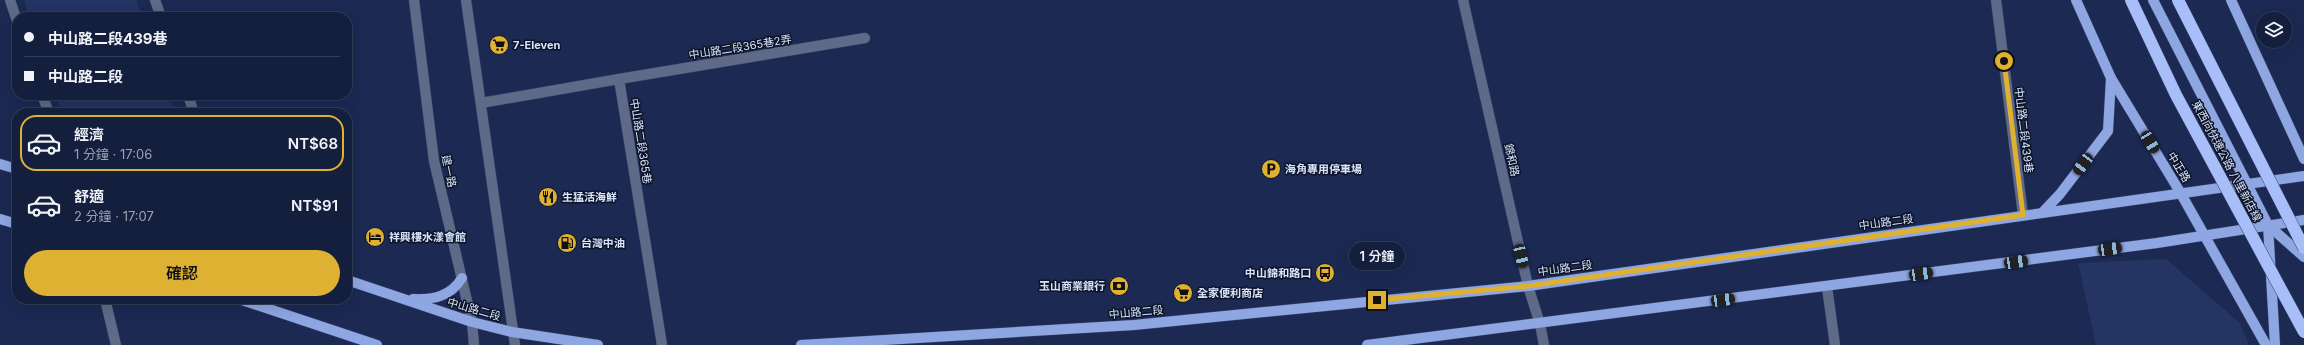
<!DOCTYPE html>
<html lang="zh-TW">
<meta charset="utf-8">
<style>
:root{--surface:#141f3e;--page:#212c49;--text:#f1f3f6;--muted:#9da2b0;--line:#333d58;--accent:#deb133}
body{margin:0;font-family:Inter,"Noto Sans TC",sans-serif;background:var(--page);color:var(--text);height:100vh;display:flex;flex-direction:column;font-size:15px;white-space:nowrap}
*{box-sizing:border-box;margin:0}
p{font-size:13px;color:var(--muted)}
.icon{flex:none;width:22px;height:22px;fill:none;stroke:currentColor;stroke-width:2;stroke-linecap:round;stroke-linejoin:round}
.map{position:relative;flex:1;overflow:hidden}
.drawer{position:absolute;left:12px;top:108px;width:340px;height:196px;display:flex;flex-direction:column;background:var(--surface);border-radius:16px;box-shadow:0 4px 16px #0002,0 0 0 1px var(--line)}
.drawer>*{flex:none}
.top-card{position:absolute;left:12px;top:12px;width:340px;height:88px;border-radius:16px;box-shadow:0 4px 16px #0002,0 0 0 1px var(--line);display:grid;align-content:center;height:88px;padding:0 12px;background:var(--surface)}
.controls{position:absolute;left:2256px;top:12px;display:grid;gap:8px}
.controls a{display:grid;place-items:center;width:36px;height:36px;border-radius:50%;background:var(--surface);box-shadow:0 4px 16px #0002,0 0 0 1px var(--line);font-size:20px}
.end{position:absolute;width:18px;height:18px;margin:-9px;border:5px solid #deb133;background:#111;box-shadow:0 0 0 2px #111}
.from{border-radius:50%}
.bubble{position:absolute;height:28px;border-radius:14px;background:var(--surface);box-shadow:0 4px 16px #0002,0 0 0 1px var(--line);font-size:13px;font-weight:600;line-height:28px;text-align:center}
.car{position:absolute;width:12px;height:24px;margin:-12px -6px;border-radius:5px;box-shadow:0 0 3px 1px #0007;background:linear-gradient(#222 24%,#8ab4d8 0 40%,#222 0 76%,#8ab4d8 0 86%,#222 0)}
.top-card b{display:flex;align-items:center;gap:14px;height:38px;font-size:15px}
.top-card b+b{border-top:1px solid var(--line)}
.top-card i{width:10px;height:10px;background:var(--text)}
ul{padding:7px 0 0;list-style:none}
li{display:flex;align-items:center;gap:12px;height:56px;margin:0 8px 6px;padding:0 4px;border:2px solid transparent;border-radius:16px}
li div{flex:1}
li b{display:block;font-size:15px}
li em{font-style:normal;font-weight:600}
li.current{border-color:var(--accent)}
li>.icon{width:36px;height:36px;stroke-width:1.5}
.cta{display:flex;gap:8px;margin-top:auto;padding:8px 12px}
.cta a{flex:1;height:46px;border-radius:24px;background:var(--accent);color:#111;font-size:16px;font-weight:600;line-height:46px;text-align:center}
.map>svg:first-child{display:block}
</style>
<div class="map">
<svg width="2304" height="345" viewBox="0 0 2304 345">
<rect width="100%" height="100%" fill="#1b2953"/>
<g fill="#243463">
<path d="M24 0H136L142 17H29Z"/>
<path d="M56 95H169L175 113H62Z"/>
<path d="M2166 259 2240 323 2249 345H2096L2078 263Z"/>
</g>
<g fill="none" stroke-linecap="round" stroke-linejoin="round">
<defs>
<g id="minor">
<path d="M10 0 17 21"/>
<path d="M155 0 161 17"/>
<path d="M414 0 434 161 472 322 474 345"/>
<path d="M466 0 515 345"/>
<path d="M1463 0 1528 286 1540 324 1544 345"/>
<path d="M1996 0 2023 215"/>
<path d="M619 79 865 38"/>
<path d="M42 95 49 113"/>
<path d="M188 95 194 113"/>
<path d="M481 103 619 79 662 345"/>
<path d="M1827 287 1835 345"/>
<path d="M105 299 116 345"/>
</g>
<g id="major">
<path d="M2076 0 2111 78 2180 192 2266 345"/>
<path d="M2153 0 2268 225 2304 257"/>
<path d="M2231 0 2304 159"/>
<path d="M0 164 17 169"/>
<path d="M2043 212 2060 194 2108 131 2111 78"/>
<path d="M0 219 17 224"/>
<path d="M2268 225 2275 345"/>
<path d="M347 280 472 322 512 332 598 345"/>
<path d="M239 299 377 345"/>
<path d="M413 299C434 300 451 296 462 278"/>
<path d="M801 345 1134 325 1528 286 2304 176"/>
<path d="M1367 345 2157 243 2304 220"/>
</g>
</defs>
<use href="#minor" stroke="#39476e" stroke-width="11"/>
<use href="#major" stroke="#39476e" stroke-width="11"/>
<use href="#minor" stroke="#5e6a87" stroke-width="10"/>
<use href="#major" stroke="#8ea6e2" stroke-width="10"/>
<defs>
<g id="highway-bridge">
<path d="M2131 0 2176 95 2304 332"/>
<path d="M2178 0 2304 248"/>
</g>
</defs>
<use href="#highway-bridge" stroke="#39476e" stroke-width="13" stroke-linecap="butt"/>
<use href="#highway-bridge" stroke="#a7bef9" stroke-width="12"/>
</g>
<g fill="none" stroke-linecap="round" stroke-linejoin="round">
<path stroke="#deb133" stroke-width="5" d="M1377 300 1528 286 2023 215 2004 61"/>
</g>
<defs>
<symbol id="supermarket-disc" viewBox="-11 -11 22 22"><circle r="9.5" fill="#deb133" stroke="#0d1426"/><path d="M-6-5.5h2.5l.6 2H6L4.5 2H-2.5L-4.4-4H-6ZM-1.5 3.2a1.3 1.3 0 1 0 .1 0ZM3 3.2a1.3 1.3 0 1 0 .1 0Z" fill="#111"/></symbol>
<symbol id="parking-disc" viewBox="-11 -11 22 22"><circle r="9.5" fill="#deb133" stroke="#0d1426"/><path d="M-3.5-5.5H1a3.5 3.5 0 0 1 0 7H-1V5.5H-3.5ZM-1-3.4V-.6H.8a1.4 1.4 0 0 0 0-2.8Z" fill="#111"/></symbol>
<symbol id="restaurant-disc" viewBox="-11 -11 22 22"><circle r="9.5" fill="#deb133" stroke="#0d1426"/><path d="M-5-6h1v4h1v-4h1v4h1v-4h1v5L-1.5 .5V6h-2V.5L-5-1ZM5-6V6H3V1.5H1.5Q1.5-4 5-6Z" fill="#111"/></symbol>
<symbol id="hotel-disc" viewBox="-11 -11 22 22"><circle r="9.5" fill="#deb133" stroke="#0d1426"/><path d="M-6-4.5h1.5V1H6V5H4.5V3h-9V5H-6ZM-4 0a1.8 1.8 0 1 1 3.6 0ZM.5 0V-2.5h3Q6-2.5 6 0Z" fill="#111"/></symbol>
<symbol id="fuel-disc" viewBox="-11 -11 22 22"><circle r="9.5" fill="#deb133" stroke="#0d1426"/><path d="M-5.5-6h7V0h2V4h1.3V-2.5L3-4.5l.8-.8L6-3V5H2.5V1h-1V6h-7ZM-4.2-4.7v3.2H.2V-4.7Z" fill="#111"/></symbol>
<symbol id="bus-disc" viewBox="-11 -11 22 22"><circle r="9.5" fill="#deb133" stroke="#0d1426"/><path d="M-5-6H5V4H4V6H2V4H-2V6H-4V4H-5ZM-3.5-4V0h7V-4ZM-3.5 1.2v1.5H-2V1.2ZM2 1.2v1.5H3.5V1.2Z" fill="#111"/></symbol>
<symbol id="bank-disc" viewBox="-11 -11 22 22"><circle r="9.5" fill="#deb133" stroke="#0d1426"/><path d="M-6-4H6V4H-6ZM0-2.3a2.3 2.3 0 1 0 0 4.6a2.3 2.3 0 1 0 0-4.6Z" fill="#111"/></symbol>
</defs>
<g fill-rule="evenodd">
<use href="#supermarket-disc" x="488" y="34" width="22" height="22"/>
<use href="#parking-disc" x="1260" y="158" width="22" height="22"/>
<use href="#restaurant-disc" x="537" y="186" width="22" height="22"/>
<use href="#hotel-disc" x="364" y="226" width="22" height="22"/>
<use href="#fuel-disc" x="556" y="232" width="22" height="22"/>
<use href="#bus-disc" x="1314" y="262" width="22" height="22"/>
<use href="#bank-disc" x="1108" y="275" width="22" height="22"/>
<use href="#supermarket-disc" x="1172" y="282" width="22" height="22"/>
</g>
<g text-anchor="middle" stroke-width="3" stroke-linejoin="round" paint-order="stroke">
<g font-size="11" font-weight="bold" fill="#d7e3fe" stroke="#0d1426" text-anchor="start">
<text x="513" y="49">7-Eleven</text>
<text x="1285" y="173">海角專用停車場</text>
<text x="562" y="201">生猛活海鮮</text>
<text x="389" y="241">祥興樓水漾會館</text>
<text x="581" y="247">台灣中油</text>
<text x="1311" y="277" text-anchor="end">中山錦和路口</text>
<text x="1105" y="290" text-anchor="end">玉山商業銀行</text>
<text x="1197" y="297">全家便利商店</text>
</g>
<g font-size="11" fill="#d7e3fe" stroke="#0d1426">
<text transform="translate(740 47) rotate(-9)" y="4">中山路二段365巷2弄</text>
<text transform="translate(2024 130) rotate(83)" y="4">中山路二段439巷</text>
<text transform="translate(641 141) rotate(81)" y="4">中山路二段365巷</text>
<text transform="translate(1512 160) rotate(77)" y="4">錦和路</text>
<text transform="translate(2227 161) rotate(62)" y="4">東西向快速公路 八里新店線</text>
<text transform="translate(2179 167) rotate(59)" y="4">中正路</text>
<text transform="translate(449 171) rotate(78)" y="4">建一路</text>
<text transform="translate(1886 222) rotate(-8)" y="4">中山路二段</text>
<text transform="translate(1565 268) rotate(-8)" y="4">中山路二段</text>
<text transform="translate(474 309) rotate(16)" y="4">中山路二段</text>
<text transform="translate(1136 312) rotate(-5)" y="4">中山路二段</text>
</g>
</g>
</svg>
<div class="controls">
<a><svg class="icon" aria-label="layers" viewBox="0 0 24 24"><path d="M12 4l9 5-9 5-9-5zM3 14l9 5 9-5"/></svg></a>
</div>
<i class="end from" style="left:2004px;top:61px"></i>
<i class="end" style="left:1377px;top:300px"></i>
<div class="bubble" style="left:1349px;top:242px;width:56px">1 分鐘</div>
<i class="car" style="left:2150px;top:142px;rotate:149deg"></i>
<i class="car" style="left:2083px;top:164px;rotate:217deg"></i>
<i class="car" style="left:2110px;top:249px;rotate:82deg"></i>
<i class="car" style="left:1521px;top:256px;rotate:167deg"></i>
<i class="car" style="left:2016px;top:262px;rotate:82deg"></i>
<i class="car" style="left:1921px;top:274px;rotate:82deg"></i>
<i class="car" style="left:1723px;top:300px;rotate:83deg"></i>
<div class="top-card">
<b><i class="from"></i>中山路二段439巷</b>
<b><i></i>中山路二段</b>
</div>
<section class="drawer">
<ul>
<li class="current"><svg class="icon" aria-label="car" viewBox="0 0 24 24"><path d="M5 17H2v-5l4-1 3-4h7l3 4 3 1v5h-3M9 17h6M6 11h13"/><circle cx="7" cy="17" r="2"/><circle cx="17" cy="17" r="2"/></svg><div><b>經濟</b><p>1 分鐘 · 17:06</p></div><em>NT$68</em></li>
<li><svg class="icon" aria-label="car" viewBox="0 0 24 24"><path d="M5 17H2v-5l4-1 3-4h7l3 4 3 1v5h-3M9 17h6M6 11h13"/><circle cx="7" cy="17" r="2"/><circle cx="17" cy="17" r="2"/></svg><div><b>舒適</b><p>2 分鐘 · 17:07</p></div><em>NT$91</em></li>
</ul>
<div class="cta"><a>確認</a></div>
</section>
</div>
